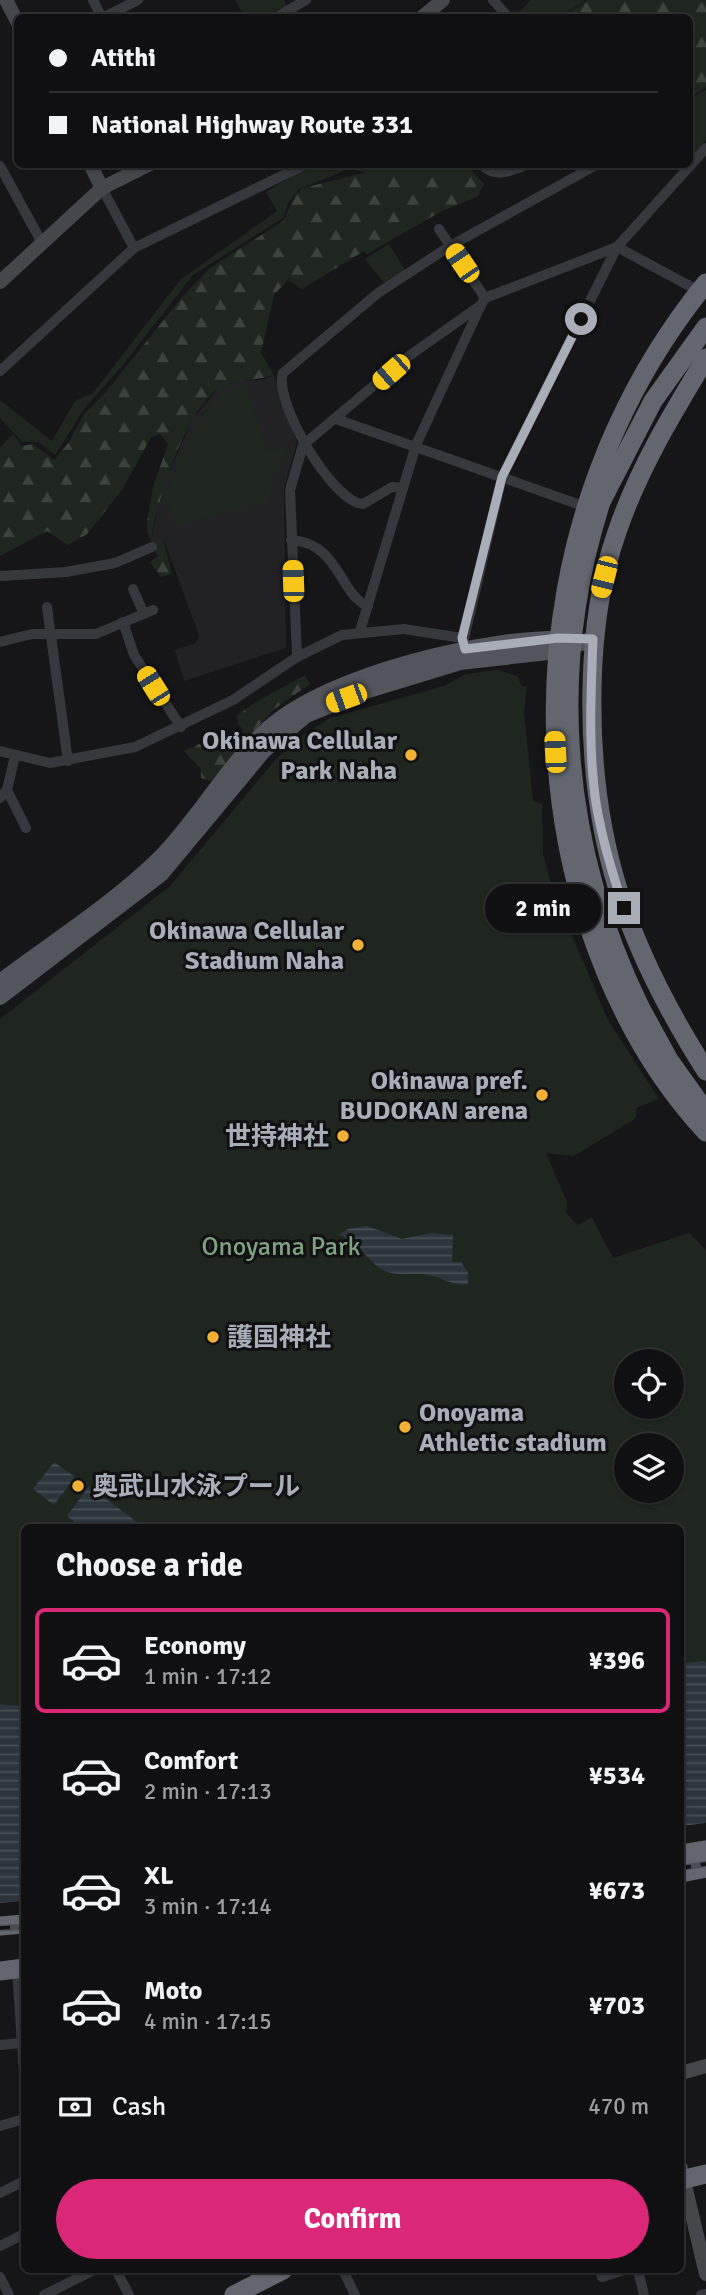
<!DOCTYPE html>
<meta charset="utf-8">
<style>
:root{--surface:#101012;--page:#1e1e20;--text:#f1f3f6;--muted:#9c9d9f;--line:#303032;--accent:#db2777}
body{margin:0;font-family:Signika,"Noto Sans JP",sans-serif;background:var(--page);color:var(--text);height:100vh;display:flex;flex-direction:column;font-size:26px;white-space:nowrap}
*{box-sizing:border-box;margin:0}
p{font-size:23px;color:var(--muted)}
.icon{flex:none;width:38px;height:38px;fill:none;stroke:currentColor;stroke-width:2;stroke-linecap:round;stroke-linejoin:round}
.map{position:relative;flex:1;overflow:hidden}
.details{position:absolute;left:21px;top:1524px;width:663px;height:749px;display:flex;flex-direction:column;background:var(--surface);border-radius:10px;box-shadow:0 2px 5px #0004,0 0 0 2px var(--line)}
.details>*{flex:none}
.guide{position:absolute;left:14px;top:14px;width:679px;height:154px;border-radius:10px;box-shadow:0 2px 5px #0004,0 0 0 2px var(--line);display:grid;align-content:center;height:154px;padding:0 35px;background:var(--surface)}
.controls{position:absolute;left:614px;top:1349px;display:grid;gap:14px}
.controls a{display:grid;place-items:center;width:70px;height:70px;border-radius:50%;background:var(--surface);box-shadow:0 2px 5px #0004,0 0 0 2px var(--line);font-size:35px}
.end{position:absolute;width:32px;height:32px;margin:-16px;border:9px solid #a8adb8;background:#111;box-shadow:0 0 0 4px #111}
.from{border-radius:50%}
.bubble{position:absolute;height:49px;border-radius:24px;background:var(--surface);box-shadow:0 2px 5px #0004,0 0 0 2px var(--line);font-size:23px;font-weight:700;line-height:49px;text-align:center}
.car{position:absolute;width:21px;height:42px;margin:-21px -10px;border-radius:9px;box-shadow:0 0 5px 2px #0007;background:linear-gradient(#f5c518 24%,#345 0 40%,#f5c518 0 76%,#345 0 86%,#f5c518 0)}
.guide b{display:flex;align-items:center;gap:24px;height:66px;font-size:26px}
.guide b+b{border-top:2px solid var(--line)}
.guide i{width:18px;height:18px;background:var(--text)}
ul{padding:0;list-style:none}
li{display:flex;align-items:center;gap:21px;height:105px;margin:0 14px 10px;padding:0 21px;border:4px solid transparent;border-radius:10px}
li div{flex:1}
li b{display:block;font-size:26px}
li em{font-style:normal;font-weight:700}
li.current{border-color:var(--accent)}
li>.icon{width:63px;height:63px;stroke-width:1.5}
h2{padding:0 35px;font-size:32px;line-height:84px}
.pay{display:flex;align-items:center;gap:18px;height:77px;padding:0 35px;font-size:26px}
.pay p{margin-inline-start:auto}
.button{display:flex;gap:14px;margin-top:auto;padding:14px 35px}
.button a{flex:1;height:80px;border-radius:42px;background:var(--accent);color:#fff;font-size:28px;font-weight:700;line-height:80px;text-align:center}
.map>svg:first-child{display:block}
</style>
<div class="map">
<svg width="706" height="2295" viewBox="0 0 706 2295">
<defs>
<pattern id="forest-firs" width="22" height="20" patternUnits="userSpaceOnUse" patternTransform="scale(1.75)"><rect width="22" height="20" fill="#1e261f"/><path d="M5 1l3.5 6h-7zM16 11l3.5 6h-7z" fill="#3c433d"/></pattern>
<pattern id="water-rules" width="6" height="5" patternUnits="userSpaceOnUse" patternTransform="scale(1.75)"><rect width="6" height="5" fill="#2c353c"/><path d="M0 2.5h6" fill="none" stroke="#485056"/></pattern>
</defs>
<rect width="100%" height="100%" fill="#161618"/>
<path fill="#222225" d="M274 375 297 442 284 488 286 648 184 681 175 650 196 643 199 635 163 538 151 541 163 486 193 418 219 388 238 381 261 380Z"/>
<g fill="#1e261f" fill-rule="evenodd">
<path d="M235 0H284L287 6 262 17H245Z"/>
<path d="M531 0H586L559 17 513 18Z"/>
<path d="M706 90V140L690 159C690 137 680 97 706 90Z"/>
<path d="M310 165H369L364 172 348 169 298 190 289 202 283 218 193 275 122 366 85 408 55 455 38 442H22L0 418V400L52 441 75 401 93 393 181 279 277 211 266 192Z"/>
<path d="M389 244 405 270 384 283 365 259Z"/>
<path d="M244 383 268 451 287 446 289 449 273 476 269 501 176 526 164 497 196 423 220 395Z"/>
<path d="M498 670 517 676 522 686 527 687 524 712 533 801 542 804 543 854 552 888 608 1020 659 1099 636 1108V1118L574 1156 546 1153 567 1202 566 1213 578 1225 592 1217 613 1258 689 1233 706 1250V1662L681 1664V1528H24V1706L0 1704V1019L170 886 276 759 303 735 330 718 444 686 466 674ZM626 1362H672V1407H626ZM626 1446H672V1491H626Z"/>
</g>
<g fill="url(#forest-firs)">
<path d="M588 0H706V87L690 98V18L561 17Z"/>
<path d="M370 164 467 165 484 184 477 197 442 211 367 254 364 251 302 289 288 280 274 295 261 353 274 375C256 381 239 379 222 387 186 405 157 502 151 540L163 538 172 574 161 577 150 562 158 556 147 531V523L153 487 168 444 160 434 151 437 122 490 87 534 68 545 47 531 0 556V447L13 434 22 446 33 444 54 460 69 442 84 414 106 392 182 297 210 268 283 221 296 194 303 188 364 173Z"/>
<path d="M305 675 310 684 273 710 211 781 201 778V769L184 751 221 734 227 743 243 730 238 724 237 716C258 698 282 689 305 675Z"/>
</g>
<g fill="url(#water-rules)">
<path d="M367 1226 402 1239 432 1233 453 1235 452 1262H461L468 1272V1284C450 1287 437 1273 419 1274 406 1274 388 1276 377 1266 365 1256 355 1239 339 1235L348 1229Z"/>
<path d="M54 1462 75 1477 54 1505 33 1489Z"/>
<path d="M89 1486 145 1528H82L67 1516Z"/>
<path d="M703 1661 706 1662V1823L681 1826V1664Z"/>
<path d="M0 1704 24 1706V1901L0 1903Z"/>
</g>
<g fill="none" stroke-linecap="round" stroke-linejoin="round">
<g stroke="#37383d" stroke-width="10">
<path d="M93 0 102 18"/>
<path d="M493 0 509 18"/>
<path d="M102 18 138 0"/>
<path d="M275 18 306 0"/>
<path d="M481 164C495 179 511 171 528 164"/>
<path d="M0 166 42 243"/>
<path d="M102 188 134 248"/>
<path d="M439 229 485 298"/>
<path d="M617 247 699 291"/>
<path d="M0 371 134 248 306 164"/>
<path d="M336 419 586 507"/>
<path d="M403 488 392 487 363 504C333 503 273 401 283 373L378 293 450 246 598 164"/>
<path d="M291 540C340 543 339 595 368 606"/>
<path d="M0 576 66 572 115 563 152 547"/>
<path d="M133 589 144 614"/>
<path d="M47 607 68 761"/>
<path d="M123 622 134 655 181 727"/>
<path d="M360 631 416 445 481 305"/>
<path d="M0 642 32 634H96L153 610"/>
<path d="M463 643 502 477 617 247"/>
<path d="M297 657 290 490 303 445 409 356 481 305 485 298 617 247 706 148"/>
<path d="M0 751 50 763 135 747 233 700 297 657 342 635 404 629 462 638"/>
<path d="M7 790 26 828"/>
<path d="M0 798 7 790 15 756"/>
<path d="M17 1969 24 2073"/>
<path d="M0 2045 22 2043"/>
<path d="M0 2126 24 2119"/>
<path d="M0 2193 24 2181"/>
<path d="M0 2246 24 2234"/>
<path d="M116 2270 129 2295"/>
<path d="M343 2270 355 2295"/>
<path d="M600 2270 602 2277 624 2270"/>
<path d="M638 2270 644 2295"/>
<path d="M0 2277 9 2295"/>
<path d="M44 2295 94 2270"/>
<path d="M701 2295 706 2294"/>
</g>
<g stroke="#45474d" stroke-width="14">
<path d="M6 0 18 23"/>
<path d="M421 18 443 0"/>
<path d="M90 164 102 188"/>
<path d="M0 282 102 188 150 164"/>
<path d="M681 2073 706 2066"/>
<path d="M681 2168 706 2274"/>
</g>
<g stroke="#53555c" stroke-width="16">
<path d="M0 982C53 942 112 905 159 859 199 819 226 767 268 729 327 674 492 635 572 639"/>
<path d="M0 997 161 874 264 750 306 715 365 691 460 662 557 651 593 639"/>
</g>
<g stroke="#63666e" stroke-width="19">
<path d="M706 283C560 462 518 709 589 927 614 1002 652 1074 706 1132"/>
<path d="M706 358C672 414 638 470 617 532 599 583 593 634 592 688 589 839 626 945 706 1071"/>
<path d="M601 502 653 401 706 327"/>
<path d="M640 1007 669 1060 706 1112"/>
<path d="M681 1854 706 1850"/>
<path d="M681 1873 706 1868"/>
<path d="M0 1926 24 1924"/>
<path d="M0 1971 24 1968"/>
<path d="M681 2180 706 2174"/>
<path d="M234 2295 283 2270"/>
</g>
<defs>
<g id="rail">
<path d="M681 1868 706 1864"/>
<path d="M0 1928 24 1927"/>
</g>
</defs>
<use href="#rail" stroke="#4a4c52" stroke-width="6"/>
<use href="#rail" stroke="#111113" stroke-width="3.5" stroke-dasharray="10" stroke-linecap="butt"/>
<path stroke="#63666e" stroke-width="19" d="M601 502C547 671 562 847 640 1007"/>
</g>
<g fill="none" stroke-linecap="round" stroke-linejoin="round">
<path stroke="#a8adb8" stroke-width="9" d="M581 319 502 477 462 638 465 649 558 638 593 639C591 693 588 749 596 803 602 839 612 873 624 908"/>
</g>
<g fill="#f2b134" stroke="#111113" stroke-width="2.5">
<circle cx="411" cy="755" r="7"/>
<circle cx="358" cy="945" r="7"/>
<circle cx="542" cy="1095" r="7"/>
<circle cx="343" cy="1136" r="7"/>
<circle cx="213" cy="1337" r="7"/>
<circle cx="405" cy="1427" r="7"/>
<circle cx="78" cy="1486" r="7"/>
</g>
<g text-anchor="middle" stroke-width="6" stroke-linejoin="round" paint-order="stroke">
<g font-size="26" font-weight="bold" fill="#a8adb8" stroke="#111113" text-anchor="end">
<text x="397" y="749">Okinawa Cellular<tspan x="397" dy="30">Park Naha</tspan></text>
<text x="344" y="939">Okinawa Cellular<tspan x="344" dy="30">Stadium Naha</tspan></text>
<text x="528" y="1089">Okinawa pref.<tspan x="528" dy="30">BUDOKAN arena</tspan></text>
<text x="329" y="1145">世持神社</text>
<text x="227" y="1346" text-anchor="start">護国神社</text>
<text x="419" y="1421" text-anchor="start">Onoyama<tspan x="419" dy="30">Athletic stadium</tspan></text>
<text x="92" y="1495" text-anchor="start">奥武山水泳プール</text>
</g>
<g font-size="26" fill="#7fa381" stroke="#111113">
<text x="281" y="1255">Onoyama Park</text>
</g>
</g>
</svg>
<div class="controls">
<a><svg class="icon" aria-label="locate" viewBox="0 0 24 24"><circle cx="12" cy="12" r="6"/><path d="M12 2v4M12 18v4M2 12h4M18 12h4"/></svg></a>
<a><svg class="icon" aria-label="layers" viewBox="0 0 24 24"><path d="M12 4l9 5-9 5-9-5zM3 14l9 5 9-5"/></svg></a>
</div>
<i class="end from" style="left:581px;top:319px"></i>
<i class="end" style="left:624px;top:908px"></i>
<div class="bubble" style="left:485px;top:884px;width:116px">2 min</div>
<i class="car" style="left:462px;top:263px;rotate:326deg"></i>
<i class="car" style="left:391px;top:372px;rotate:229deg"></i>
<i class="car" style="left:604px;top:577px;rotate:194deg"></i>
<i class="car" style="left:293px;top:581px;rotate:358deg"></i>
<i class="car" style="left:153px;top:686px;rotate:328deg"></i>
<i class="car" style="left:346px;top:698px;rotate:250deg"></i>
<i class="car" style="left:555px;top:752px;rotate:357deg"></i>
<div class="guide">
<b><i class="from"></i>Atithi</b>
<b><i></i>National Highway Route 331</b>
</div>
<section class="details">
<h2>Choose a ride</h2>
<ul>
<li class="current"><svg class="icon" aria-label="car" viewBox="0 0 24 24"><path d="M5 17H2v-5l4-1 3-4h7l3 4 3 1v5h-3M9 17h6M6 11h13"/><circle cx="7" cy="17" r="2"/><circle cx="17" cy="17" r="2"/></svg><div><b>Economy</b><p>1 min · 17:12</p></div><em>¥396</em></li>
<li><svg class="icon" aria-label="car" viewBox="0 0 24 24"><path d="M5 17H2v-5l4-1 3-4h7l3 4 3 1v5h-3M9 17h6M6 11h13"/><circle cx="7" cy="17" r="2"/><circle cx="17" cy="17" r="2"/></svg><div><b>Comfort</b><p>2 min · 17:13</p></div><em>¥534</em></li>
<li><svg class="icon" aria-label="car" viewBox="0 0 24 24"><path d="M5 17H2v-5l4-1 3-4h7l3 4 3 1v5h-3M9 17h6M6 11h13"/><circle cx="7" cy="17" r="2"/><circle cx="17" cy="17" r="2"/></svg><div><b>XL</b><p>3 min · 17:14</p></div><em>¥673</em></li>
<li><svg class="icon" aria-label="car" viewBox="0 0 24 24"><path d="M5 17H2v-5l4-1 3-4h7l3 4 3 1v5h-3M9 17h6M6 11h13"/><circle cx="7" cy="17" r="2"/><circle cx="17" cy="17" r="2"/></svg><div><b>Moto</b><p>4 min · 17:15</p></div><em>¥703</em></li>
</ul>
<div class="pay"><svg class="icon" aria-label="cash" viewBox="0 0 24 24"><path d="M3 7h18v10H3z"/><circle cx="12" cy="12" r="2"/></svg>Cash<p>470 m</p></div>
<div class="button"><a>Confirm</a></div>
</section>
</div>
